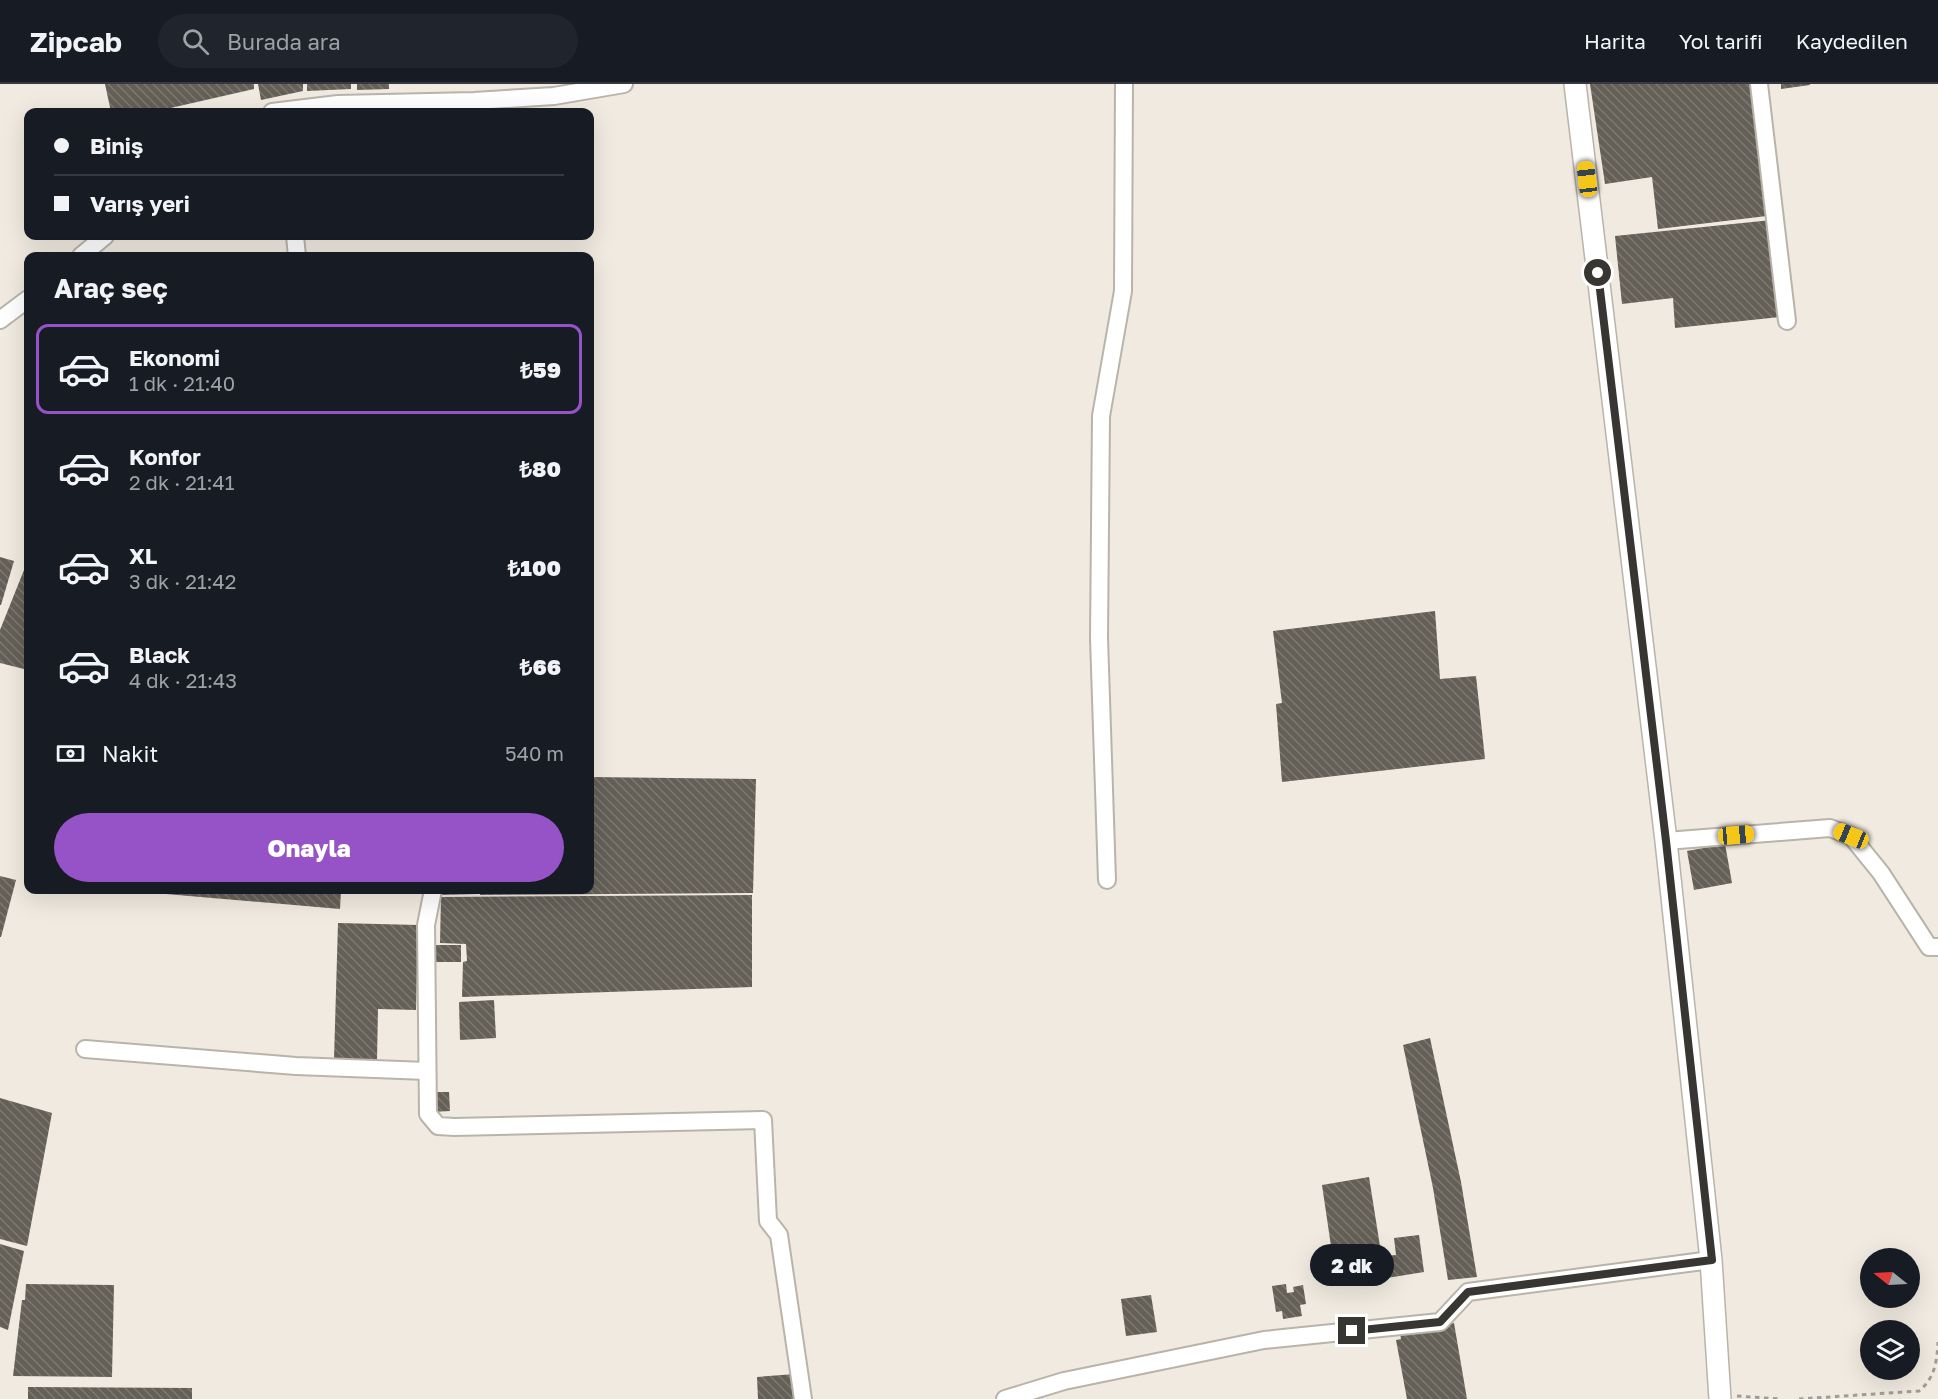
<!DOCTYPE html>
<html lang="tr">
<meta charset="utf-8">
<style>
:root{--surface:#171b24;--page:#20242c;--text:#f1f3f6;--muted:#9ea1a6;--line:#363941;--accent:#9653c8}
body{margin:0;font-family:"Golos Text",sans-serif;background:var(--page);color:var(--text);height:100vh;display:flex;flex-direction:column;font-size:22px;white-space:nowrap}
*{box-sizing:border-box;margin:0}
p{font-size:20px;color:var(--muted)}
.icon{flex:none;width:33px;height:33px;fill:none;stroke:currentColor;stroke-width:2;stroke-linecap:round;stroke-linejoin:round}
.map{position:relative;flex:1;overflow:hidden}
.details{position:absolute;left:24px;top:168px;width:570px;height:642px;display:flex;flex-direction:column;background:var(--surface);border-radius:12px;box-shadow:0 6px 24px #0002}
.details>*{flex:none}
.banner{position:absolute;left:24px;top:24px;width:570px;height:132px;border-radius:12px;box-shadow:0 6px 24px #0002;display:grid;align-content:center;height:132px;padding:0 30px;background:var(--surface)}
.needle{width:39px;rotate:288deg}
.fabs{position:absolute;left:1860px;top:1164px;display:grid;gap:12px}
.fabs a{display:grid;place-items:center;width:60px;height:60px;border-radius:50%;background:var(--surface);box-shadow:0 6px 24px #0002;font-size:30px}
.end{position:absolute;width:27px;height:27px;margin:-14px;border:8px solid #383632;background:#fff;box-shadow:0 0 0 3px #fff}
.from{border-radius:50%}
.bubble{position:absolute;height:42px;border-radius:21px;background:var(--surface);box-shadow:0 6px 24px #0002;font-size:20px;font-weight:800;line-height:42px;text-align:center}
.car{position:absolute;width:18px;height:36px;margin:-18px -9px;border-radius:8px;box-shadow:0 0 4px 2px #0007;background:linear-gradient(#f5c518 24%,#345 0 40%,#f5c518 0 76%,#345 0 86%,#f5c518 0)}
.banner b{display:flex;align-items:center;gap:21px;height:57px;font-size:22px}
.banner b+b{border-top:2px solid var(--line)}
.banner i{width:15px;height:15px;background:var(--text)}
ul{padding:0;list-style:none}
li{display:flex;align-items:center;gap:18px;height:90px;margin:0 12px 9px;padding:0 18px;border:3px solid transparent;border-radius:12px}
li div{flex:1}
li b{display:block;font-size:22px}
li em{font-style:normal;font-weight:800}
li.on{border-color:var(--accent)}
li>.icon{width:54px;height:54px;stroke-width:1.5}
h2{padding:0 30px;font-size:27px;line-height:72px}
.pay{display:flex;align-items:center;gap:15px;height:66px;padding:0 30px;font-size:22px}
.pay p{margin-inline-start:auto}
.cta{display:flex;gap:12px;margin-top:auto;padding:12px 30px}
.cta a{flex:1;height:69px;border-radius:36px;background:var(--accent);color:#fff;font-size:24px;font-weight:800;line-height:69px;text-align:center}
header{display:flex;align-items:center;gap:36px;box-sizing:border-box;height:84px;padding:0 30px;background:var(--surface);border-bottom:2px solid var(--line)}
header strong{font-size:28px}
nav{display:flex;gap:33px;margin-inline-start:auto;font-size:21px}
.search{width:420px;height:54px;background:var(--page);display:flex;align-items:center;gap:15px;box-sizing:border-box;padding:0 21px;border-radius:33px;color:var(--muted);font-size:22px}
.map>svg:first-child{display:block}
</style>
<header>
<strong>Zipcab</strong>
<div class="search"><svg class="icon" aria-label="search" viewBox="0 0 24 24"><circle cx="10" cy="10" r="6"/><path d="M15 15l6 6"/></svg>Burada ara</div>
<nav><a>Harita</a><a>Yol tarifi</a><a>Kaydedilen</a></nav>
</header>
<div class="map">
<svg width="1938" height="1315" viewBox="0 0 1938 1315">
<defs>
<pattern id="building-back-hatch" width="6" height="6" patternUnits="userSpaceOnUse" patternTransform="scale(1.5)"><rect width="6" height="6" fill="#656057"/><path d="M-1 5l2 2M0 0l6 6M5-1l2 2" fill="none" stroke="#7c7972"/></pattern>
</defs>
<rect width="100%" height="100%" fill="#f0eae0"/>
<g fill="url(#building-back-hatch)">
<path d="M105 0H254V5L153 28H111Z"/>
<path d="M258 0H303V7L261 16Z"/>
<path d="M307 0H351V5L307 7Z"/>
<path d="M357 0H389V5L357 6Z"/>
<path d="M1590 0H1753L1767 132 1658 145 1652 93 1605 100Z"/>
<path d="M1781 0H1810V1L1781 5Z"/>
<path d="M1772 136 1781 233 1675 244 1673 214 1622 220 1615 152Z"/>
<path d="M0 473 14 477 1 521H0Z"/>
<path d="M28 476V586L0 579V546Z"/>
<path d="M1435 527 1440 595 1476 592 1485 675 1282 698 1276 620 1282 619 1273 547Z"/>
<path d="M590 693 756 695 753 809 480 811V806H590Z"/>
<path d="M1725 760 1732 799 1694 806 1687 767Z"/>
<path d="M0 792 16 796 1 853H0Z"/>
<path d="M131 806H341L340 825 131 807Z"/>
<path d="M441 806H478V810L441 811Z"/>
<path d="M752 811V903L462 913 463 878 467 877 466 860 440 859 441 813Z"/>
<path d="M338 839 418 841 416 926 378 925 377 976 334 975Z"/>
<rect x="436" y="861" width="25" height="17"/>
<path d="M494 916 496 954 460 956 459 918Z"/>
<path d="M1430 954 1461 1098 1477 1193 1448 1196 1433 1104 1403 961Z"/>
<path d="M433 1008H449L450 1027 433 1028Z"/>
<path d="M0 1014 52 1029 27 1162 0 1155Z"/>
<path d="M1369 1093 1383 1181 1335 1189 1322 1101Z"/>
<path d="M1419 1151 1424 1188 1387 1194 1384 1172 1396 1171 1394 1154Z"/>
<path d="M0 1160 24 1167 8 1246 0 1243Z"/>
<path d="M26 1200 114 1201 112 1293 13 1292 22 1216H25Z"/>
<path d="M1286 1200 1287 1209 1294 1208 1293 1203 1303 1201 1306 1220 1300 1221 1302 1232 1283 1235 1282 1227 1276 1228 1272 1202Z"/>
<path d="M1151 1211 1157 1248 1126 1252 1121 1215Z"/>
<path d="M1454 1239 1467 1315H1407L1396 1256 1401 1255 1400 1249Z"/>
<path d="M795 1290 797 1315H758L757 1293Z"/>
<path d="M28 1303 192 1304V1315H28Z"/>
</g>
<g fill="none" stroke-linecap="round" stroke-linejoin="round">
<defs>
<g id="minor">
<path d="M1759 0 1787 237"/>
<path d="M272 28 338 20 474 17 554 12 624 0"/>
<path d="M295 152 297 172"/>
<path d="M81 172 105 152"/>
<path d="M0 236 28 215"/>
<path d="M1666 757 1830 744 1851 752 1881 789 1929 863H1938"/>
<path d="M1107 796 1099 554 1101 332 1123 207 1124 0"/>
<path d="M433 806 426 841 428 1030 438 1042 454 1043 763 1036 768 1137 779 1151 803 1315"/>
<path d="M85 965 296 982 427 987"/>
<path d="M1005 1315 1064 1297 1264 1256 1440 1238 1468 1208 1711 1176"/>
</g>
<path id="tertiary" d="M1575 0 1666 757 1711 1176 1720 1315"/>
</defs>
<use href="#minor" stroke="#b9b4aa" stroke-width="20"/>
<use href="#tertiary" stroke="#b9b4aa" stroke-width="24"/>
<g stroke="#a19d95" stroke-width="3" stroke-dasharray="4.5 4.5" stroke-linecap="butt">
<path d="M1737 1312 1780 1315"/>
<path d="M1799 1315 1919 1307C1935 1294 1937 1277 1938 1258"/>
</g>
<use href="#minor" stroke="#fff" stroke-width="16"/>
<use href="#tertiary" stroke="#fff" stroke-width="21"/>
</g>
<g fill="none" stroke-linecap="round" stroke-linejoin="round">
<path stroke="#383632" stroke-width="8" d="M1352 1247 1440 1238 1468 1208 1712 1176 1666 757 1598 189"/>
</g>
</svg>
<div class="fabs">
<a><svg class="needle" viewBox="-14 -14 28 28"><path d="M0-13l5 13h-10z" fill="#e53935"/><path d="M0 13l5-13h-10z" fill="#9ea1a6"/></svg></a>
<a><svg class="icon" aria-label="layers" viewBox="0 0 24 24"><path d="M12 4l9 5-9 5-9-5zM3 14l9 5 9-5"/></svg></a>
</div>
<i class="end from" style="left:1598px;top:189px"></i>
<i class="end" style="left:1352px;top:1247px"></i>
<div class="bubble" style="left:1310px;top:1160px;width:84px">2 dk</div>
<i class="car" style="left:1587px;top:95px;rotate:353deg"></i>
<i class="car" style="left:1736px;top:751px;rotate:85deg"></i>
<i class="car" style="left:1851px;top:752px;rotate:292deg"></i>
<div class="banner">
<b><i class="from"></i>Biniş</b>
<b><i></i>Varış yeri</b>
</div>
<section class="details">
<h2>Araç seç</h2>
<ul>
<li class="on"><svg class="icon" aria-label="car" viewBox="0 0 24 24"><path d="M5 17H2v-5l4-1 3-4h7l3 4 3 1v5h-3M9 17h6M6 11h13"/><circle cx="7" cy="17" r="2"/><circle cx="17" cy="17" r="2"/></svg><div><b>Ekonomi</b><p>1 dk · 21:40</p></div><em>₺59</em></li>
<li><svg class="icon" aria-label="car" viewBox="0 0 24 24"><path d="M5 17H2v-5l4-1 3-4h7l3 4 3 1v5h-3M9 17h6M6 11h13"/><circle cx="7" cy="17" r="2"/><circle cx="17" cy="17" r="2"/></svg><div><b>Konfor</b><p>2 dk · 21:41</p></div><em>₺80</em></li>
<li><svg class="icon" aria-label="car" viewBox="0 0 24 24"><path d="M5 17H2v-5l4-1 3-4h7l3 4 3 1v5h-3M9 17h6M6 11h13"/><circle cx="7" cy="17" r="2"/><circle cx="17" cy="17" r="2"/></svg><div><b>XL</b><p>3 dk · 21:42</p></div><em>₺100</em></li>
<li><svg class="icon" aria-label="car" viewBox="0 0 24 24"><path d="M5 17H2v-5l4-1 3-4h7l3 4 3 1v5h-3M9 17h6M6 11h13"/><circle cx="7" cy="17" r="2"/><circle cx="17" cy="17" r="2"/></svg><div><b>Black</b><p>4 dk · 21:43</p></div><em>₺66</em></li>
</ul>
<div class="pay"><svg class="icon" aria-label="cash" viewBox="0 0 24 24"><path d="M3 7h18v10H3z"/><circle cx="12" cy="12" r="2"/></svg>Nakit<p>540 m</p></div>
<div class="cta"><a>Onayla</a></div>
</section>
</div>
